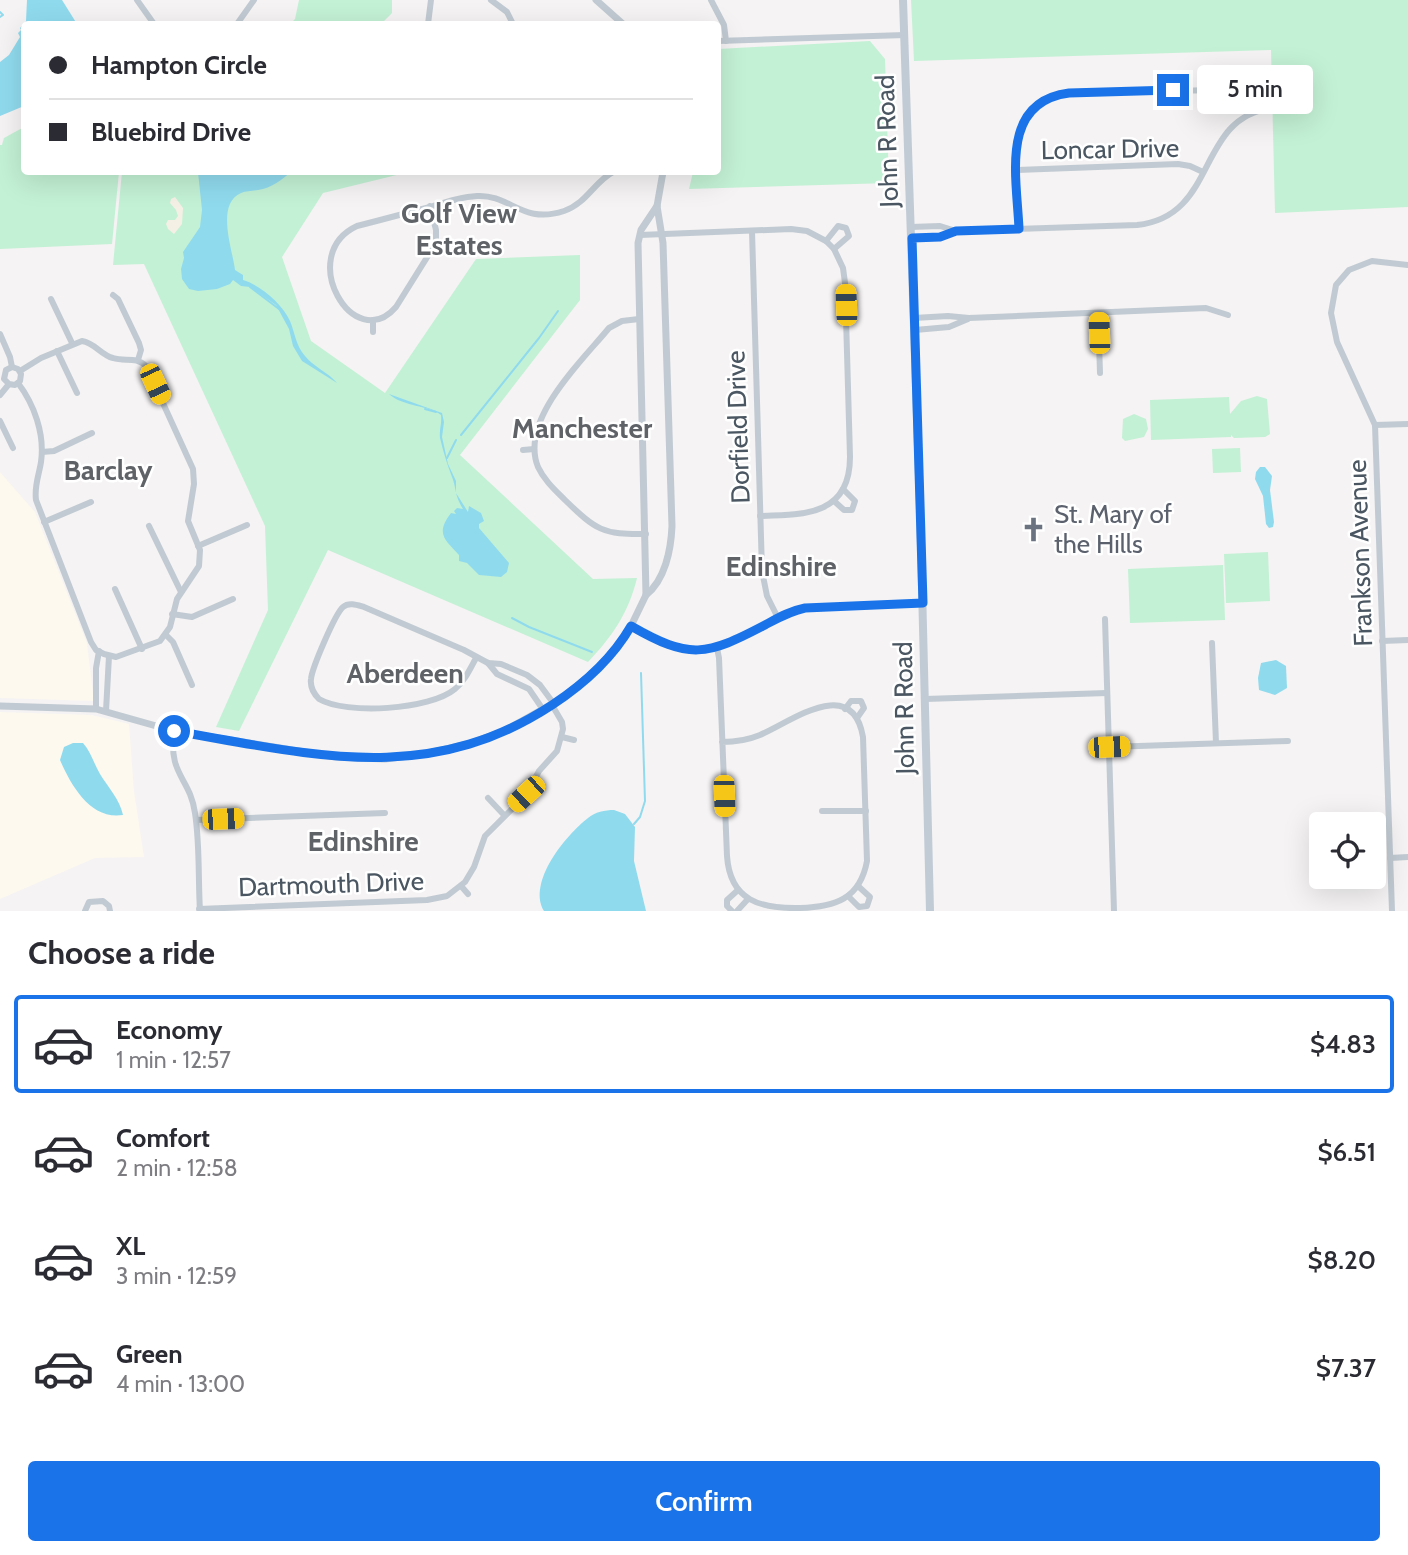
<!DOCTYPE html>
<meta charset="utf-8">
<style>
:root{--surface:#fff;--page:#f2f2f3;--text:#2b2b33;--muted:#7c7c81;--line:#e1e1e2;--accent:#1a73e8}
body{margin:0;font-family:Cabin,sans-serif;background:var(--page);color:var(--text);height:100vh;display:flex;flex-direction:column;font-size:26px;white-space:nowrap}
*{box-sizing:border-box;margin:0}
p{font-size:23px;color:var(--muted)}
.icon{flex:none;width:38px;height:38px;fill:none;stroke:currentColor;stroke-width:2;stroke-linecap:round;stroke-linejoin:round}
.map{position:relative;height:911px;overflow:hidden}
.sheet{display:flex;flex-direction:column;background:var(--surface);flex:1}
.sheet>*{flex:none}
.guide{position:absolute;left:21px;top:21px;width:700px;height:154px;border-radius:7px;box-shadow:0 7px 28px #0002;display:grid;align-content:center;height:154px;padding:0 28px;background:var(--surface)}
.fabs{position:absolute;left:1309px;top:812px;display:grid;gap:14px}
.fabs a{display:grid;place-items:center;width:77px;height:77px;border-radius:7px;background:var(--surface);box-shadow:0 7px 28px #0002;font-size:35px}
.end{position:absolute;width:32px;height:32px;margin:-16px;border:9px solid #1a73e8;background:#fff;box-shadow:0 0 0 4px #fff}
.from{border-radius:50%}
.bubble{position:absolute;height:49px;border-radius:7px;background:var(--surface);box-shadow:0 7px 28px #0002;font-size:23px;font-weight:600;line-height:49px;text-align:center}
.car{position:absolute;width:21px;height:42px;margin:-21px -10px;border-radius:9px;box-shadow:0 0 5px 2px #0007;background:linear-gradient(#f5c518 24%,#345 0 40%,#f5c518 0 76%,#345 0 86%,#f5c518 0)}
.guide b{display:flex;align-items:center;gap:24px;height:66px;font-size:26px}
.guide b+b{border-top:2px solid var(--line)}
.guide i{width:18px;height:18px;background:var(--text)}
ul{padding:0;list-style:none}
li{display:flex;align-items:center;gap:21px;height:98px;margin:0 14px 10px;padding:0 14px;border:4px solid transparent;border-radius:7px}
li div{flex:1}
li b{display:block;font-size:26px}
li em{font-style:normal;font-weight:600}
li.selected{border-color:var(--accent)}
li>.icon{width:63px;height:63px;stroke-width:1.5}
h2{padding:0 28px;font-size:32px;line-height:84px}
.cta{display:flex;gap:14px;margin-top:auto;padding:14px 28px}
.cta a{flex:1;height:80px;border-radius:7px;background:var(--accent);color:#fff;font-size:28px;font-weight:600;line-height:80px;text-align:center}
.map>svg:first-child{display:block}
</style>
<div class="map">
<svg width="1408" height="911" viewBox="0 0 1408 911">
<rect width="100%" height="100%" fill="#f5f3f3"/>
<g fill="#fdf9ef">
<path d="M0 472 35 512 87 643 94 701 0 698Z"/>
<path d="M0 712 92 715 129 724 134 791 144 857 95 858 0 899Z"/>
</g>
<g fill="#c3f1d5">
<path d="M299 0H392V13L381 24H290L295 19Z"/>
<path d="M911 0H1408V207L1275 213 1271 50 914 61Z"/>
<path d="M870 41 885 59 889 183 689 189 693 172H718V49Z"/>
<path d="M24 127V172H119L112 244 0 249V145H2L4 138Z"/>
<path d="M122 172H409L323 193 282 257 311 341 385 393 476 259 580 255V300L460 455 593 579 637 578C629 612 612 637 588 662L328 550 239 731 216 727 268 610 265 526 144 264 113 265Z"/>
<path d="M1257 396 1267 399 1270 434 1265 437 1234 438 1231 435V437L1151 440 1150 400 1229 397 1230 414 1241 401Z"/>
<path d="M1134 414 1146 419 1148 429 1144 437 1125 441 1122 438 1123 419Z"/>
<path d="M1240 448 1241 472 1213 473 1212 449Z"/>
<path d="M1268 552 1270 601 1226 603 1224 554Z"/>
<path d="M1223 565 1225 620 1130 623 1128 569Z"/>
</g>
<path fill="#f5f0e5" d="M175 197 183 208 182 224 174 234 168 229 166 224 168 220H175L178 216 176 210 170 203 171 199Z"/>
<g fill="#90daee">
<path d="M27 0H62L77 24H24V106L0 116V62L9 55 20 37 18 33 21 30 20 28 26 21Z"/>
<path d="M198 172H291C281 180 272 188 258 190 253 191 246 191 241 193 215 204 233 251 235 270L243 275V280C260 285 282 303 290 321 295 333 296 346 305 356 314 367 329 373 337 383L302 361 293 346 289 329 276 305 250 287 241 286 233 280 230 284 217 289 198 291 189 289 182 279 181 269 184 258 183 252 200 227 202 210Z"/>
<path d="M389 394 442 413 444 422 442 437 448 464 456 481V493L468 512 469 506 481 513 484 521 479 524V528L509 563 507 572 501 577 479 575 467 563 459 561V555C445 540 435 534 451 513L456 514 454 511 457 508 463 509C454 494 457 490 452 477 447 464 443 451 440 438 439 430 442 424 441 415 429 405 403 407 389 394Z"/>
<path d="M1260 467H1265L1272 476 1270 490 1274 522 1273 527 1269 528 1266 524 1263 496 1255 479 1256 472Z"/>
<path d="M1276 660 1286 666 1287 688 1275 695 1259 690 1258 678 1261 663Z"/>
<path d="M73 743H83C91 752 94 764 100 774 108 787 120 800 123 815 90 820 71 785 60 760L64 747Z"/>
<path d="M614 810 625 814 635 827 634 861 646 911H544C527 882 566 835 588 818 595 812 605 810 614 810Z"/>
</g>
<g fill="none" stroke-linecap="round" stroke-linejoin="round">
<g stroke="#90daee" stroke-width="2">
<path d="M0 12 3 15 0 17"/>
<path d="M250 287 279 309"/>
<path d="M425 409 436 412"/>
<path d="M461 435 539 338 558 311"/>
<path d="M447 458 456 440"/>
<path d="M512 618 529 627 592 652"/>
<path d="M634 824 640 817 645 801 641 673"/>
</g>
<g stroke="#c1cad2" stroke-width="6">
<path d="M137 0 154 24"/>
<path d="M491 0 507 12 513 24"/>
<path d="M711 0 724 25 726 41"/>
<path d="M237 24 254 0"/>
<path d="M428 24 431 0"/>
<path d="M718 41 905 35"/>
<path d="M1017 170 1178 164 1190 166 1203 172"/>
<path d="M430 206 436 230V243L396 307C354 356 295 255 357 226 381 220 406 213 430 207 445 202 461 197 477 196 510 194 522 225 564 211 587 203 594 182 613 172"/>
<path d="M911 227 940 226 956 231 1137 225C1219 216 1195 119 1271 108"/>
<path d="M1019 229C1017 178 999 102 1069 93L1218 90 1233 96 1248 114"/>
<path d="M752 231 762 571 767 596 778 618"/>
<path d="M640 235 791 229 807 231 826 241 834 249 843 268 845 283 850 457C850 515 805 515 760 516"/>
<path d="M912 238 940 237 954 231"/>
<path d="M826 241 838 226 846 228 849 236 834 249"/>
<path d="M113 295 118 299 139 343 141 350 138 360"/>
<path d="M51 299 72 343"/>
<path d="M1098 313 1100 373"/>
<path d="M914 318 948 316 969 318 1206 308 1228 315"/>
<path d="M639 319 622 321 609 328C581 362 519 420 538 467 544 480 555 490 565 500 596 530 603 535 646 534"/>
<path d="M373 320V332"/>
<path d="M915 330 949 327 968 319"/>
<path d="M0 334 10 357 12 367"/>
<path d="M57 351 77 393"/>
<path d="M18 383C34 404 45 434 41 462 39 475 34 486 36 500L91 642 96 650 104 654 116 657 160 641 170 627 177 599 199 566 200 550 188 521 194 484 193 469 146 366C136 356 125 362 113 358 101 355 95 343 82 341L41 358 20 371"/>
<path d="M0 395 9 384 15 385 20 381 21 374 18 369 12 367 6 370 4 379 9 384"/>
<path d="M0 421 13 448"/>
<path d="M1375 425 1408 424"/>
<path d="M523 450 534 449"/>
<path d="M42 452 54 451 92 433"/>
<path d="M834 501 844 510H852L855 501 843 489"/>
<path d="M44 522 91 502"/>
<path d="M149 526 181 592"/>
<path d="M198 546 247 525"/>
<path d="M115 589 142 649"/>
<path d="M172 614 192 617 233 599"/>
<path d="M1105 619 1114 911"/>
<path d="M631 626C690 661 706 656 765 625 778 618 790 611 805 608L923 603"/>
<path d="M166 635 173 642 192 685"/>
<path d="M1382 641 1408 640"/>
<path d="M1212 643 1216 743"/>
<path d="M717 648 719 658 727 856C730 901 761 909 800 908 835 907 860 899 867 861L863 737C852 674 791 722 760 735 748 740 736 742 722 742"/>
<path d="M476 658C470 669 465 681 455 689 430 710 346 715 319 699 313 693 310 687 311 679 312 668 335 614 343 607 349 602 357 605 364 607L464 650 488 663 501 664 527 675 540 685 554 704"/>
<path d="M488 663 497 674 529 689 544 711"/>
<path d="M925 699 1107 693"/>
<path d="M96 709V668L99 651"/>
<path d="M845 709 851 701H861L864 708 857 718"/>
<path d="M106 711 109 656"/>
<path d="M174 731C168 776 190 777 195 813 200 845 198 879 200 911"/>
<path d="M562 737 574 740"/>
<path d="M1109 747 1288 741"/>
<path d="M488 798 504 815"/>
<path d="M822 811H866"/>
<path d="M196 820 385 813"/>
<path d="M1390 858 1408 857"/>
<path d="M461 886 468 894"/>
<path d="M848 896 859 907 867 906 870 897 858 886"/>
<path d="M199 909 427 900 447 896 465 882 474 867 485 836 526 795 539 771 557 751 563 729 562 722 552 705"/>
<path d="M85 911 89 902 103 901 109 906 110 911"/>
<path d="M732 911 727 906V900L738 890"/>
<path d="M737 911 748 899"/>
<path d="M1392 911 1375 425 1337 342 1331 313 1336 285 1349 270 1372 261 1408 265"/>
</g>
<g stroke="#c1cad2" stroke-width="7">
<path d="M596 0 623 24"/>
<path d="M646 595C665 580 671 550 672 526L663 243 657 206 663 172"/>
<path d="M0 706 96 709 174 731 336 757 385 759 424 754 468 744 504 731 561 699 596 670 616 649 631 626 646 595 638 243 641 230 657 206"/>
</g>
<path stroke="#c1cbd6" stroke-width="8" d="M903 0 920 506 930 911"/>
</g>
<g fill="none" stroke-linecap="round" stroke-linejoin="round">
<path stroke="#1a73e8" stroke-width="9" d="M174 731C311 754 427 787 552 705 584 684 612 659 631 626 690 660 706 656 765 625 778 618 790 611 805 608L923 603 912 238 940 237 956 231 1019 229C1017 178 999 102 1069 93L1173 90"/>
</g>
<defs>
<symbol id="church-bare" viewBox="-9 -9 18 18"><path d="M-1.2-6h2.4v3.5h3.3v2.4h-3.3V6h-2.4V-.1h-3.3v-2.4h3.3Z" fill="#6b7280" stroke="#fff" stroke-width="2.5" paint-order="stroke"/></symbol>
</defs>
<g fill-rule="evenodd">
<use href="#church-bare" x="1016" y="512" width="35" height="35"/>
</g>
<g text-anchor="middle" stroke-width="5" stroke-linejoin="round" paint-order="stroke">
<g font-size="26" fill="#4a5661" stroke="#fff">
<text transform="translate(887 141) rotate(-92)" y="9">John R Road</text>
<text transform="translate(1110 149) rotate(-1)" y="9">Loncar Drive</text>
<text transform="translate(738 427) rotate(-92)" y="9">Dorfield Drive</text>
<text transform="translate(1360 553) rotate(-92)" y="9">Frankson Avenue</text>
<text transform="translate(904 708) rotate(-91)" y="9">John R Road</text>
<text transform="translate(331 884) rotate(-2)" y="9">Dartmouth Drive</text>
</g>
<g font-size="26" fill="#5b616d" stroke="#fff" text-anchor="start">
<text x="1054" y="523">St. Mary of<tspan x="1054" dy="30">the Hills</tspan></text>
</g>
<g font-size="28" font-weight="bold" fill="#5f6368" stroke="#fff">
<text x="459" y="223">Golf View<tspan x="459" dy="32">Estates</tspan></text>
<text x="582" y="438">Manchester</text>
<text x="108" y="480">Barclay</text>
<text x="781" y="576">Edinshire</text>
<text x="405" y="683">Aberdeen</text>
<text x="363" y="851">Edinshire</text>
</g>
</g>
</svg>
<div class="fabs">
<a><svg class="icon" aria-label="locate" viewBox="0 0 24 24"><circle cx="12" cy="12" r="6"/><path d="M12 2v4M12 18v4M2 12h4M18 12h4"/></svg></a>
</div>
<i class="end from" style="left:174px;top:731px"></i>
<i class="end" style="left:1173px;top:90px"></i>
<div class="bubble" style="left:1197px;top:65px;width:116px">5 min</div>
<i class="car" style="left:846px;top:305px;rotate:358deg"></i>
<i class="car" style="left:1099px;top:333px;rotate:358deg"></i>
<i class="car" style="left:155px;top:384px;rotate:155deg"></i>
<i class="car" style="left:1109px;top:747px;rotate:88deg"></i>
<i class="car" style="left:526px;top:794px;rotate:227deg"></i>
<i class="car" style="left:724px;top:796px;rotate:178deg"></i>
<i class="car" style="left:223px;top:819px;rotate:88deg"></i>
<div class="guide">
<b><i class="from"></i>Hampton Circle</b>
<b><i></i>Bluebird Drive</b>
</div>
</div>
<section class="sheet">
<h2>Choose a ride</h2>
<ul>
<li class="selected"><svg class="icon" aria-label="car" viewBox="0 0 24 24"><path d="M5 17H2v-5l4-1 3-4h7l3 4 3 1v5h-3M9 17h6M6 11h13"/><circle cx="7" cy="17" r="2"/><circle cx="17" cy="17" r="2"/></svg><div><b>Economy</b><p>1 min · 12:57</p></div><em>$4.83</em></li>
<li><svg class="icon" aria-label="car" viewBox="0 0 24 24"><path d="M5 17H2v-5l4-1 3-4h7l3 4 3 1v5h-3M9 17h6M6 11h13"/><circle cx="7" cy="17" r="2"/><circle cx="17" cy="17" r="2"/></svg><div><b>Comfort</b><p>2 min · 12:58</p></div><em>$6.51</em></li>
<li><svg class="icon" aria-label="car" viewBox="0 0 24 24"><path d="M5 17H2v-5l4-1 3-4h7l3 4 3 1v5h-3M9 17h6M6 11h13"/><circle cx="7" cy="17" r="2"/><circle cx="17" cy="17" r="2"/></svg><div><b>XL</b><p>3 min · 12:59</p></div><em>$8.20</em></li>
<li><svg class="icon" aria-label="car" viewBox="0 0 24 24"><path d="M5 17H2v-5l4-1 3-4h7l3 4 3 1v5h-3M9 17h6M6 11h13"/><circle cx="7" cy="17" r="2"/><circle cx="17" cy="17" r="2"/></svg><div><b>Green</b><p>4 min · 13:00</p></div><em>$7.37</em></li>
</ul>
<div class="cta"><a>Confirm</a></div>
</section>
